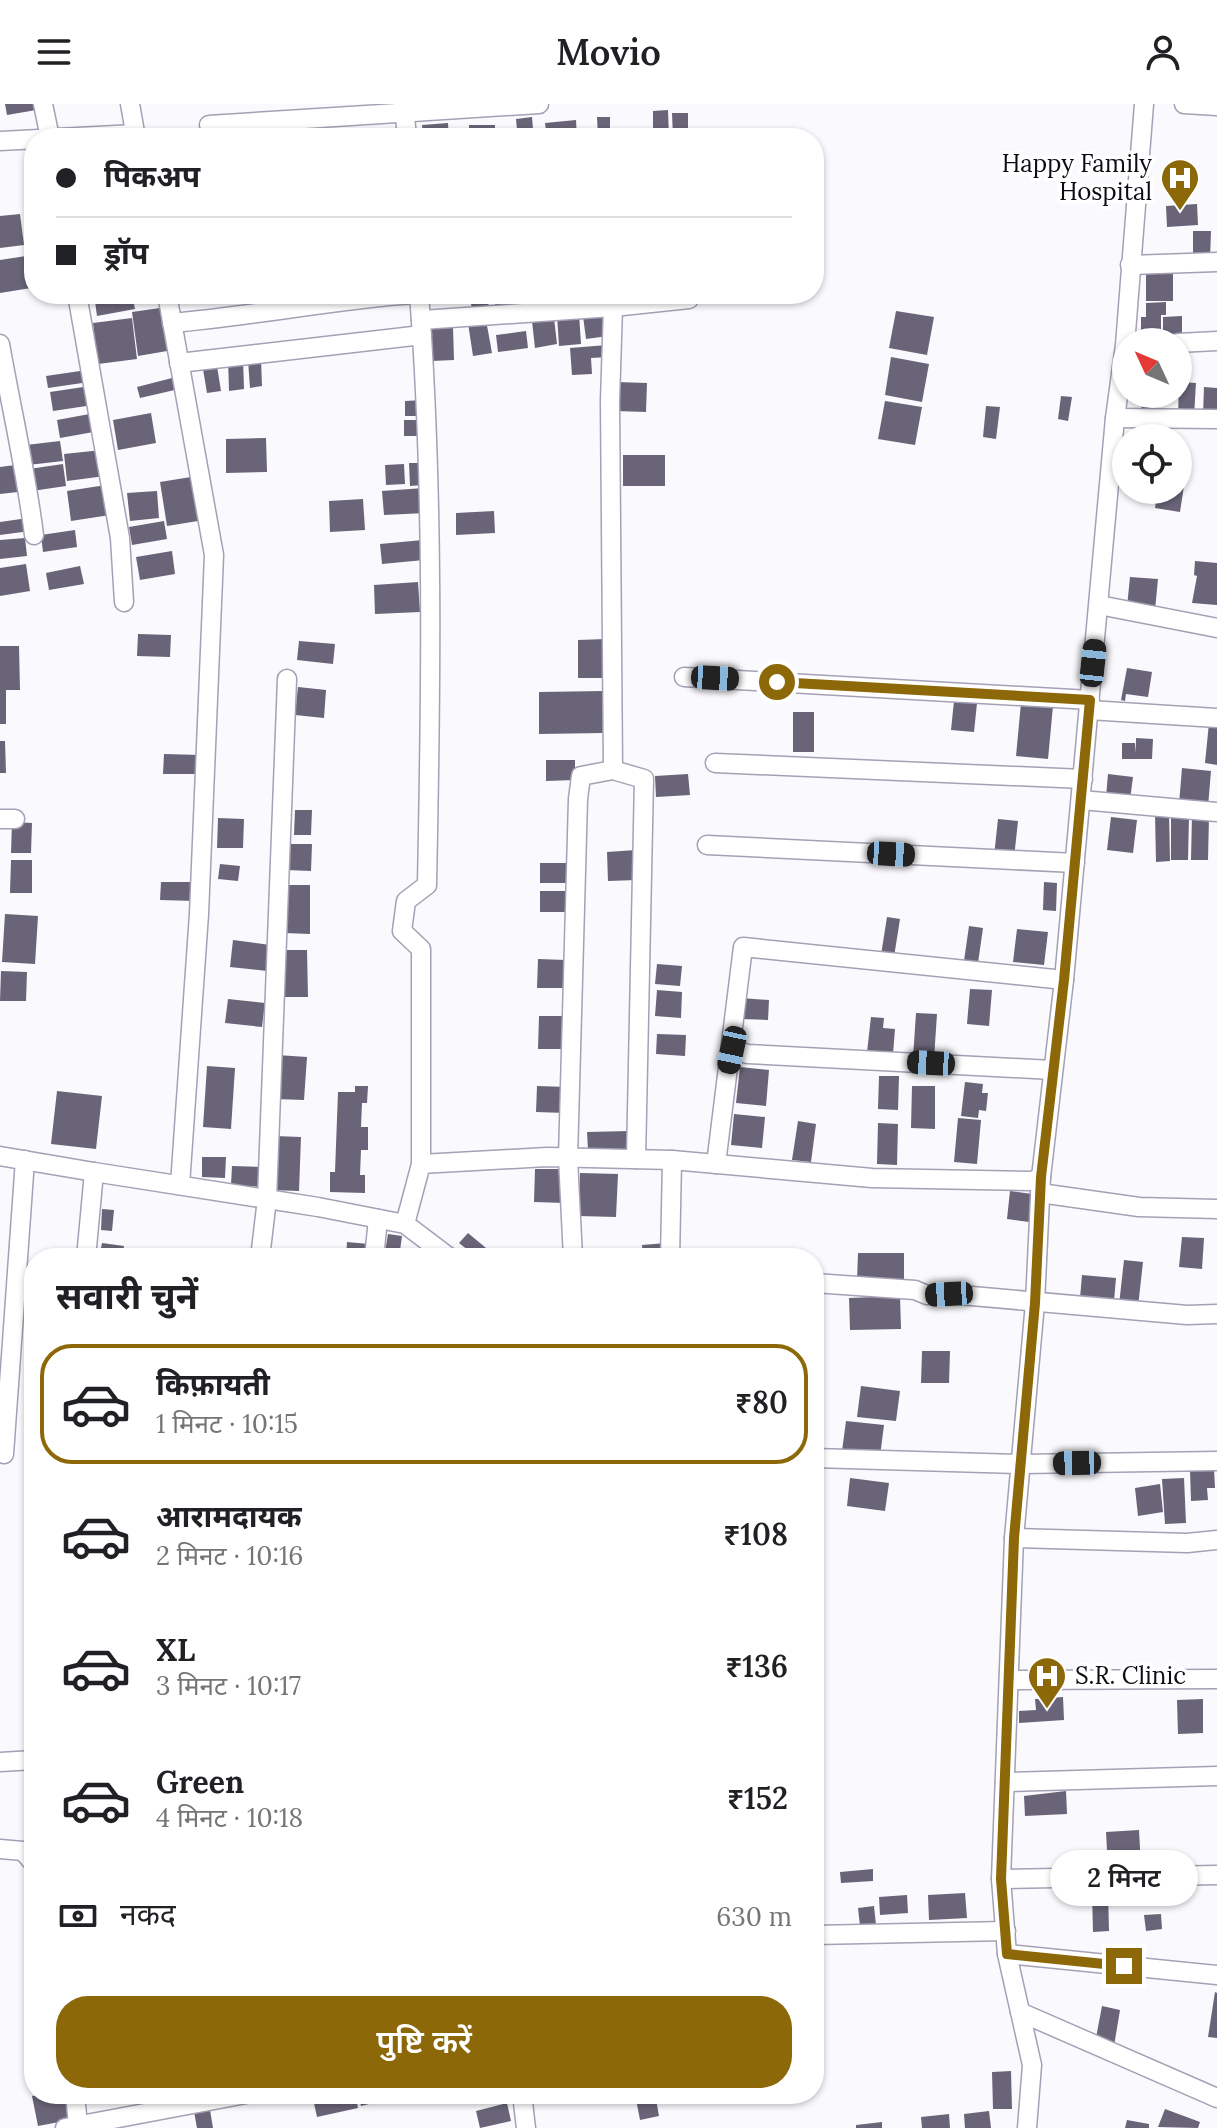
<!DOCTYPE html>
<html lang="hi">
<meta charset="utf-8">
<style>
:root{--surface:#fff;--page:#f2f2f2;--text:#202124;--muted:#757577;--line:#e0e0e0;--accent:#8c6809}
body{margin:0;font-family:Lora,"Noto Sans Devanagari",serif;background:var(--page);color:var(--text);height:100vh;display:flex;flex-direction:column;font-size:30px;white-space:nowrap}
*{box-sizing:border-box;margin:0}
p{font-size:26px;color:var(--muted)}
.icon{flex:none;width:44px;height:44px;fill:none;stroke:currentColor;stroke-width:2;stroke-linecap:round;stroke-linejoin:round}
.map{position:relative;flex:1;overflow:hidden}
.side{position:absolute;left:24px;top:1144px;width:800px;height:856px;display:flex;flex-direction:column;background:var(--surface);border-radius:32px;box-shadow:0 2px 6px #0004}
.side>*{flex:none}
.guide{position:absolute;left:24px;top:24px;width:800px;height:176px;border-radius:32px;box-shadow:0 2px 6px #0004;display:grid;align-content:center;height:176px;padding:0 32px;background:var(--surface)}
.needle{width:52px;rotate:314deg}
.controls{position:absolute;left:1112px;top:224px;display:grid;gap:16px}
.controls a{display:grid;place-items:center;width:80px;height:80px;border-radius:50%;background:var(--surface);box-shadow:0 2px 6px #0004;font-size:40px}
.end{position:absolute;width:36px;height:36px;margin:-18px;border:10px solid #8c6809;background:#fff;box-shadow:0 0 0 4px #fff}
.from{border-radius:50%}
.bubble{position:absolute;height:56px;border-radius:28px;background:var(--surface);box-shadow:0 2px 6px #0004;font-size:26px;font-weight:600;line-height:56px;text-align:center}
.car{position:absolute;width:24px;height:48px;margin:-24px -12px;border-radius:10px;box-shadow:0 0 6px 2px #0007;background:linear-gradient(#222 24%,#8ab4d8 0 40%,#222 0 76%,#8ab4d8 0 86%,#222 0)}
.guide b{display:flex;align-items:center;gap:28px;height:76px;font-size:30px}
.guide b+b{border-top:2px solid var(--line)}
.guide i{width:20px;height:20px;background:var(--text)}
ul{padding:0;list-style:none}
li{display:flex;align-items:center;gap:24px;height:120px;margin:0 16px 12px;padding:0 16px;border:4px solid transparent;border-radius:32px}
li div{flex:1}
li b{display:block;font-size:30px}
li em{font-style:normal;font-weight:600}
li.selected{border-color:var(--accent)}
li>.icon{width:72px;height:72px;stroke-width:1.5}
h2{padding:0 32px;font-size:36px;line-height:96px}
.pay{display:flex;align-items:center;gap:20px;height:88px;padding:0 32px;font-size:30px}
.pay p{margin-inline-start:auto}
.primary-button{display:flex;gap:16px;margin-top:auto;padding:16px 32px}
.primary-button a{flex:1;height:92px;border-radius:32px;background:var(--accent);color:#fff;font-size:32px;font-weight:600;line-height:92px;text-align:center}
header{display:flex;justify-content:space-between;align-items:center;height:104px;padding:0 32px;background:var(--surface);font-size:36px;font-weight:600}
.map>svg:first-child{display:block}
</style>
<header><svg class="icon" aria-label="menu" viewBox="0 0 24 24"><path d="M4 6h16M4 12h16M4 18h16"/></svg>Movio<svg class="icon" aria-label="person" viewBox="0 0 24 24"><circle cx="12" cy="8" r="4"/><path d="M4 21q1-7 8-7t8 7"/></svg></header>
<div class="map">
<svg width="1217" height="2024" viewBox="0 0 1217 2024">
<rect width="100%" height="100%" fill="#faf9fd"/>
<g fill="#696477">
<path d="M5 0H42V5L7 11Z"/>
<path d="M668 6 669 34H653V7Z"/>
<path d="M672 9H688V32L673 33Z"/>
<path d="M532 13 533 25 517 26 516 15Z"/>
<path d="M597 13H610V34H598Z"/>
<path d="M576 16 577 34H547L545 19Z"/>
<path d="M448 19 449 34H423L422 21Z"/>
<rect x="469" y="21" width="26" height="13"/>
<path d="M537 27 538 34H520V28Z"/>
<path d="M1197 100 1198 121 1167 123 1166 102Z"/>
<path d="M20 110 24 141 0 144V112Z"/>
<path d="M34 110V134L28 135 24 112Z"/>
<path d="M1193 127H1211L1210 156H1193Z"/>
<path d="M26 152 31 184 0 189V156Z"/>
<path d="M1173 168V197H1146V169Z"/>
<path d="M94 190H132L135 205 97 212Z"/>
<path d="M494 190H519L521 204 496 208Z"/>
<path d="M529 190H547L548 203 529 204Z"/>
<path d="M563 190H586L587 196 565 201Z"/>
<path d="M487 192 489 203 472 205 470 194Z"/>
<path d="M1166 198V211H1161V234H1141V213H1146V199Z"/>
<path d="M167 203 173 246 138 252 132 208Z"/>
<path d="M896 207 934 213 927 251 889 244Z"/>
<path d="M605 209 608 232 586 235 583 212Z"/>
<path d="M579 210 581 240 559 242 557 211Z"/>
<path d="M1182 212V233L1163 234V213Z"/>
<path d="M132 214 137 255 98 260 93 219Z"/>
<path d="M554 214 557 240 535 244 532 217Z"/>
<path d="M486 216 492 249 473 252 468 219Z"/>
<path d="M453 223 454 256 432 257 430 224Z"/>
<path d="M526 227 528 244 498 248 496 231Z"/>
<path d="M607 241 608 253 591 254 592 270 572 271 570 244Z"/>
<path d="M891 253 929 260 922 298 885 291Z"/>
<path d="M228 255H243L244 285 229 287Z"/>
<path d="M261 255 262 282 250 284 248 256Z"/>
<path d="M216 256 221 287 207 289 202 259Z"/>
<path d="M87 266 89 278 48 284 46 272Z"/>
<path d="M176 273 179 285 140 294 137 283Z"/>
<path d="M616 278 647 279 646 308 615 307Z"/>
<path d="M1179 278 1196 279 1194 312H1178Z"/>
<path d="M90 282 93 301 53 307 50 288Z"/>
<path d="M1204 283 1217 284V311H1203Z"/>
<path d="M1143 290H1155L1153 311 1141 310Z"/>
<path d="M1061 292 1072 293 1068 317 1058 315Z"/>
<path d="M424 296 425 312H405V297Z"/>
<path d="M885 297 922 303 915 341 878 335Z"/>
<path d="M986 302 1000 303 996 335 983 333Z"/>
<path d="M95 309 99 327 60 334 57 316Z"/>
<path d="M151 309 156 339 118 346 113 316Z"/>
<rect x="404" y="316" width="21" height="16"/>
<path d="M266 334 267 368 226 369V335Z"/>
<path d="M60 337 63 357 28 361 26 341Z"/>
<path d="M102 346 105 372 67 377 64 350Z"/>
<rect x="623" y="351" width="42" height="31"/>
<path d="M409 359H422L423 381 410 382Z"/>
<path d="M63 360 66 382 32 387 29 365Z"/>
<path d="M404 360 405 380 386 381 385 361Z"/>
<path d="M15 361 18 388 0 390V363Z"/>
<path d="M197 372 204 416 167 422 160 378Z"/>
<path d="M106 381 110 411 71 417 67 387Z"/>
<path d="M1178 381 1184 382 1180 408 1155 404 1158 386H1178Z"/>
<path d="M424 384 426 409 384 411 382 387Z"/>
<path d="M157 387 159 414 130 417 127 389Z"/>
<path d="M363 395 365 426 330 428 329 397Z"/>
<path d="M494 407 495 429 456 431V409Z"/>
<path d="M28 414 30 427 0 431V418Z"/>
<path d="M164 417 167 435 132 441 129 423Z"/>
<path d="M75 426 77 443 43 448 41 431Z"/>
<path d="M25 434 27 452 0 455V436Z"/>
<path d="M423 436 424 456 382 460 380 440Z"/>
<path d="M172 447 175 470 140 476 136 453Z"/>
<path d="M1195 457 1217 459V501L1192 499 1197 472 1194 471Z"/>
<path d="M26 460 30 487 0 492V464Z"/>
<path d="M80 462 84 480 49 486 46 469Z"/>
<path d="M1130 473 1158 475 1155 506 1127 503Z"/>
<path d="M418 478 420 508 375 510 374 481Z"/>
<path d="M138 530 171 531 170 553 137 552Z"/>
<path d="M606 535V574H578V536Z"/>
<path d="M299 537 335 540 333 560 297 556Z"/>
<path d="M0 542H19L20 586H6V620H0Z"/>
<path d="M1127 564 1152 568 1148 593 1126 590 1125 597 1121 596Z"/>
<path d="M298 583 326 586 324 614 295 611Z"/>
<path d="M604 587V629L539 630V588Z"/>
<path d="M954 597 977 599 974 628 951 626Z"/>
<path d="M1021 599 1053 602 1048 655 1016 652Z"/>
<rect x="793" y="608" width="21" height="40"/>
<path d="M1209 619 1217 620V661L1205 659Z"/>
<path d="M1136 634 1153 635 1152 655H1122V639H1135L1136 649Z"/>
<path d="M0 637H5L6 669H0Z"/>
<path d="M164 650 200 651V670H163Z"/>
<path d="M546 656H575V676L546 677Z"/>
<path d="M1182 664 1211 667 1208 703 1179 700Z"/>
<path d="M688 670 690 691 656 693 655 672Z"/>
<path d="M1108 670 1133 673 1130 696 1106 693Z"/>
<path d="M295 706H312L311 731H294Z"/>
<path d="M1169 708 1170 757 1156 758 1155 709Z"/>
<path d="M1192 711 1209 712 1208 756H1191Z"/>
<path d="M1171 712H1189L1188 756H1171Z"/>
<path d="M1111 713 1137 716 1133 749 1107 746Z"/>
<path d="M218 714 244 715 243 744H217Z"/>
<path d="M998 715 1018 717 1014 754 994 752Z"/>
<path d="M12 718 32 719 31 749H11Z"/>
<path d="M287 740H312L311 767 286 766Z"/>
<path d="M636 746 637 776 608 777 607 748Z"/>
<path d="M11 756H32V789H10Z"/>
<rect x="540" y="759" width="32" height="20"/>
<path d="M220 760 240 762 238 777 218 775Z"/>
<path d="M161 778H195V797L160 796Z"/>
<path d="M1044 778 1057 779 1056 807 1043 806Z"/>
<path d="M285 781H310V830L284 829Z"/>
<rect x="540" y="787" width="31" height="21"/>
<path d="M5 810 38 812 35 860 2 858Z"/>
<path d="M887 813 900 815 894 853 881 851Z"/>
<path d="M969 822 983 824 978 859 964 857Z"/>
<path d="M1017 825 1048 828 1044 861 1013 858Z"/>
<path d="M233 836 270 841 267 867 230 863Z"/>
<path d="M279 846H307L308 893H279Z"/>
<path d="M538 855 566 856V884H537Z"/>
<path d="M657 860 682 862 680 882 655 880Z"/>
<path d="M1 867 27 868 26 897H0Z"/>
<path d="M970 885 992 886 989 922 967 920Z"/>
<path d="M657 886 682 888 681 914 655 912Z"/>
<path d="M741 894 769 896 768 916 740 915Z"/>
<path d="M228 895 265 899 262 923 225 919Z"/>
<path d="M916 909 937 910 934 955 913 954Z"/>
<path d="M539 912H567L566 945H538Z"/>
<path d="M871 913 884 914 883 924 895 925 893 950 867 948Z"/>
<path d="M657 930 686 931 685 952 656 950Z"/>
<path d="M277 951 307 953 304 996 275 995Z"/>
<path d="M207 962 235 964 231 1025 203 1023Z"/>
<path d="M740 963 769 966 766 1002 736 999Z"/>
<path d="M879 972H899L898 1006 878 1005Z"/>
<path d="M965 978 983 980 982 989H988L986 1007 979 1006 978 1014 961 1012Z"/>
<path d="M355 982H368L367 999H362L361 1023H368V1046H361L360 1071H365V1089L330 1088V1068H335L338 988H355Z"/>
<path d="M537 982 567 983 566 1009 536 1008Z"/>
<path d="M912 982H935V1025L911 1024Z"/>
<path d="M57 987 102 992 96 1045 51 1040Z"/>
<path d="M734 1010 765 1013 762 1044 731 1041Z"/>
<path d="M958 1014 981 1016 977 1060 954 1058Z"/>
<path d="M798 1017 816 1020 811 1058 792 1056Z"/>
<path d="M878 1019 898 1020 897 1061 877 1060Z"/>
<path d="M630 1027V1045H588L587 1028Z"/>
<path d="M274 1032 301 1033 299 1087 271 1086Z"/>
<path d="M202 1053H226L225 1074 202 1073Z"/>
<path d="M232 1062 265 1063 264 1083 231 1081Z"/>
<path d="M535 1065H566L565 1099 534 1098Z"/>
<path d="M580 1069 618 1070 616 1113 579 1112Z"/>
<path d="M1010 1087 1032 1090 1029 1118 1007 1115Z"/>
<path d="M102 1105 114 1106 112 1127 101 1126Z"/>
<path d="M468 1129 486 1144 478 1154 459 1139Z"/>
<path d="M388 1130 402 1132 399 1154H384Z"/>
<path d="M1182 1133 1204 1134 1202 1165 1179 1163Z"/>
<path d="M347 1138 369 1140V1154H346Z"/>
<path d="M102 1139 124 1142 122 1154H99Z"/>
<path d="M667 1139 668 1154H643L642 1141Z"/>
<path d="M128 1145 152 1147 151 1154H127Z"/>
<path d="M858 1149H904V1177H857Z"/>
<path d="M1124 1156 1143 1158 1138 1203 1119 1201Z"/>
<path d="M1082 1171 1116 1174 1114 1197 1080 1194Z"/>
<path d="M900 1192 901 1225 850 1226 849 1194Z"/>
<path d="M922 1247H950L949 1279H921Z"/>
<path d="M861 1282 900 1287 896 1317 857 1313Z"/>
<path d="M846 1317 884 1321 880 1352 842 1347Z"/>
<path d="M1214 1365 1215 1384H1207L1208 1396 1191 1397 1190 1366Z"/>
<path d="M850 1374 889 1379 885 1407 847 1402Z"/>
<path d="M1184 1374 1186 1419 1165 1420 1162 1375Z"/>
<path d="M1160 1380 1163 1408 1138 1412 1135 1384Z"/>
<path d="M1063 1593 1064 1616 1019 1619V1607L1036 1606 1035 1595Z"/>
<path d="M1203 1595V1629L1178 1630 1177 1596Z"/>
<path d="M1066 1687 1067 1710 1025 1712 1024 1692Z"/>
<path d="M1139 1726 1141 1763 1108 1765 1106 1728Z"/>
<path d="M873 1765V1777L841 1779 840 1768Z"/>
<path d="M1108 1787 1109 1827 1093 1828 1092 1788Z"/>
<path d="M965 1789 967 1814 929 1816 928 1791Z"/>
<path d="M907 1791 908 1809 880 1811 879 1793Z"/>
<path d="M874 1802 876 1821 860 1822 858 1804Z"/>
<path d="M1161 1810 1162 1825 1146 1827 1144 1811Z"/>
<path d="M1215 1888 1217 1889V1934L1208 1933Z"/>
<path d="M1102 1902 1120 1906 1114 1942 1095 1939Z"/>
<path d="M1011 1967 1012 2005H993L992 1968Z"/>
<path d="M45 1990H65L70 2016 38 2022 32 1992Z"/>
<path d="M312 1990H355L358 2004 317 2013Z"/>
<path d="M358 1990H380L381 1997 361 2002Z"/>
<path d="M386 1990H412V1991L388 1996Z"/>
<path d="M635 1990H655L659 2012 640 2016Z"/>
<path d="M507 1999 511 2017 480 2024 476 2007Z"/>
<path d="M209 2000 213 2024H197L193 2002Z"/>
<path d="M1165 2005 1200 2018 1198 2024 1158 2023Z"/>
<path d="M989 2007 991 2024H965L964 2010Z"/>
<path d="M949 2010 950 2024H922L921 2013Z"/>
<path d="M1127 2016 1149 2020V2024H1125Z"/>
<path d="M882 2018V2024H856V2021Z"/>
</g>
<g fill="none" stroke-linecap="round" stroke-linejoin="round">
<defs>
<g id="minor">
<path d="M43 0 50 34"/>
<path d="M130 0 136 34"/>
<path d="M1184 0 1217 2"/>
<path d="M404 1 407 34"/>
<path d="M209 21 539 0"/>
<path d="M0 37 135 30"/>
<path d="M1130 161 1217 158"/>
<path d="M77 190 120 434 124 498"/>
<path d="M167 190 214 451 199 810 180 1081"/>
<path d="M419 190C434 386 431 585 427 781L406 797 402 827 421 845V1060"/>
<path d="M613 203 689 195"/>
<path d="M421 216 613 203 610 297 613 666"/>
<path d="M172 219C253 212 332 196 413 190"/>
<path d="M1178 239 1217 237"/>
<path d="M0 240C11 303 26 367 34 431"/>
<path d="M179 259 422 231"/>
<path d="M1115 314 1217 315"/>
<path d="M1099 501 1217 524"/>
<path d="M684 573 1090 596"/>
<path d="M1089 606 1217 614"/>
<path d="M715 659 1083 675"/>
<path d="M1081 696 1217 708"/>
<path d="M0 715H15"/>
<path d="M707 741 1075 759"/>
<path d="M732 946 748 950 1052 966"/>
<path d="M0 1052 94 1068"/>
<path d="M716 1060 743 843 1064 876"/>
<path d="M1040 1089 1139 1103 1217 1105"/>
<path d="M405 1120 421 1060 547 1053 672 1056"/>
<path d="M86 1154 94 1068 318 1103 405 1120 450 1154"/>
<path d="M260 1154 267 1095 287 575"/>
<path d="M374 1154 378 1115"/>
<path d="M573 1154 568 1054 578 695 581 672 613 666 644 675 636 1055"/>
<path d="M670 1154 672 1056 872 1074 1032 1077 1041 1073"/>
<path d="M814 1179 915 1186 927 1191 949 1190 1187 1211 1217 1210"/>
<path d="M4 1350 25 1056"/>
<path d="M814 1354 1021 1360 1217 1357"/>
<path d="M1014 1434 1187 1439 1217 1436"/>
<path d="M1009 1576 1217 1575"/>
<path d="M0 1658 34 1656"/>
<path d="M1005 1678 1217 1672"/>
<path d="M0 1745 23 1747 34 1760"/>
<path d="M1001 1775 1217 1771"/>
<path d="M814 1831 1006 1827"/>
<path d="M1007 1850 1217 1871"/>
<path d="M1020 1908 1217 1994"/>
<path d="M75 1990 78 2021"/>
<path d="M522 1990 526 2024"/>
<path d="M65 2024 246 1990"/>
<path d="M1027 2024 1032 1961 1007 1850 1001 1775 1014 1434 1035 1199 1041 1073 1064 876 1115 314 1125 241 1144 0"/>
</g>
</defs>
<use href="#minor" stroke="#a5a0b5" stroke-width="21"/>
<use href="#minor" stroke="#fff" stroke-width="18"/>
</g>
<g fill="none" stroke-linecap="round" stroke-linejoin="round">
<path stroke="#8c6809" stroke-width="10" d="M777 578 1090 596 1064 876 1041 1073 1035 1199 1014 1434 1001 1775 1007 1850 1124 1862"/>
</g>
<defs>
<symbol id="hospital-pin" viewBox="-11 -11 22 30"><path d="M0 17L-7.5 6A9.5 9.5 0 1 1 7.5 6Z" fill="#8c6809" stroke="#fff"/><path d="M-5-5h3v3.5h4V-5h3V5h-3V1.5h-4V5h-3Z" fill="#fff"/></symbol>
</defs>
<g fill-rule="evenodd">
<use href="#hospital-pin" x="1158" y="52" width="44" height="60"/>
<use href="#hospital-pin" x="1025" y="1550" width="44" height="60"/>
</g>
<g text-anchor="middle" stroke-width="7" stroke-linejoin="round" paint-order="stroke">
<g font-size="24" fill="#0e0c13" stroke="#fff" text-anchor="end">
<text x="1152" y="68">Happy Family<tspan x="1152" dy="28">Hospital</tspan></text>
<text x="1075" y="1580" text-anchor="start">S.R. Clinic</text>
</g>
</g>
</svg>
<div class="controls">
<a><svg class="needle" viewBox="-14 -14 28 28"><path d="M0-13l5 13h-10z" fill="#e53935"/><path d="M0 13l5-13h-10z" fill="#757577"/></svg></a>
<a><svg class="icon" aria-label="locate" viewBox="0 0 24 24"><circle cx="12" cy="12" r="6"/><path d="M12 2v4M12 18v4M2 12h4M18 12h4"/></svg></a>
</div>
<i class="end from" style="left:777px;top:578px"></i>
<i class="end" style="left:1124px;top:1862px"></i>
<div class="bubble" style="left:1050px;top:1746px;width:148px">2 मिनट</div>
<i class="car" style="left:1093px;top:559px;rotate:6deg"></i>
<i class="car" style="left:715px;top:574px;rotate:93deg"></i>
<i class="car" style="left:891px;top:750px;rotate:93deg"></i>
<i class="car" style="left:732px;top:946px;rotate:192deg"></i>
<i class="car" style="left:931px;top:959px;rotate:273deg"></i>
<i class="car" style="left:949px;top:1190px;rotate:267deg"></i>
<i class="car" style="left:1077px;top:1359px;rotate:269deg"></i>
<div class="guide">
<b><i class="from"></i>पिकअप</b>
<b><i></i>ड्रॉप</b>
</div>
<section class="side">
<h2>सवारी चुनें</h2>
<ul>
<li class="selected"><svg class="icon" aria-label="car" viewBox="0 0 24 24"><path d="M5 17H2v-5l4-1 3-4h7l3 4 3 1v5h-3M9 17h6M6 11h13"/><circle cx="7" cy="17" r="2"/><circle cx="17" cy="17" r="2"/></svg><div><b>किफ़ायती</b><p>1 मिनट · 10:15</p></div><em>₹80</em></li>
<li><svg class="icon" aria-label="car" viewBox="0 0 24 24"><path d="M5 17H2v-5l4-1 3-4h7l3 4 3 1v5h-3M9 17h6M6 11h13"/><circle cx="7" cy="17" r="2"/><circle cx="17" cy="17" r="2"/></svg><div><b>आरामदायक</b><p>2 मिनट · 10:16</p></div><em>₹108</em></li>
<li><svg class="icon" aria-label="car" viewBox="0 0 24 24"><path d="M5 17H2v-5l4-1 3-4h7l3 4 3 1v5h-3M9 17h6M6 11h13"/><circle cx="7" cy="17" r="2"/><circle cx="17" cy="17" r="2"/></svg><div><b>XL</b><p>3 मिनट · 10:17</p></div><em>₹136</em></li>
<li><svg class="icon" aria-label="car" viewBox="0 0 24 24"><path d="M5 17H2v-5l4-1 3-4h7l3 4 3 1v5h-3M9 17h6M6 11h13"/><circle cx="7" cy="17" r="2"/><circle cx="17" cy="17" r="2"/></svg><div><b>Green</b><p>4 मिनट · 10:18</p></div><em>₹152</em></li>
</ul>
<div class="pay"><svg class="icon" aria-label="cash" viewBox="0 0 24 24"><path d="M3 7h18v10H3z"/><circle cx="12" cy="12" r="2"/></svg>नकद<p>630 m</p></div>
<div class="primary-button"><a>पुष्टि करें</a></div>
</section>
</div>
